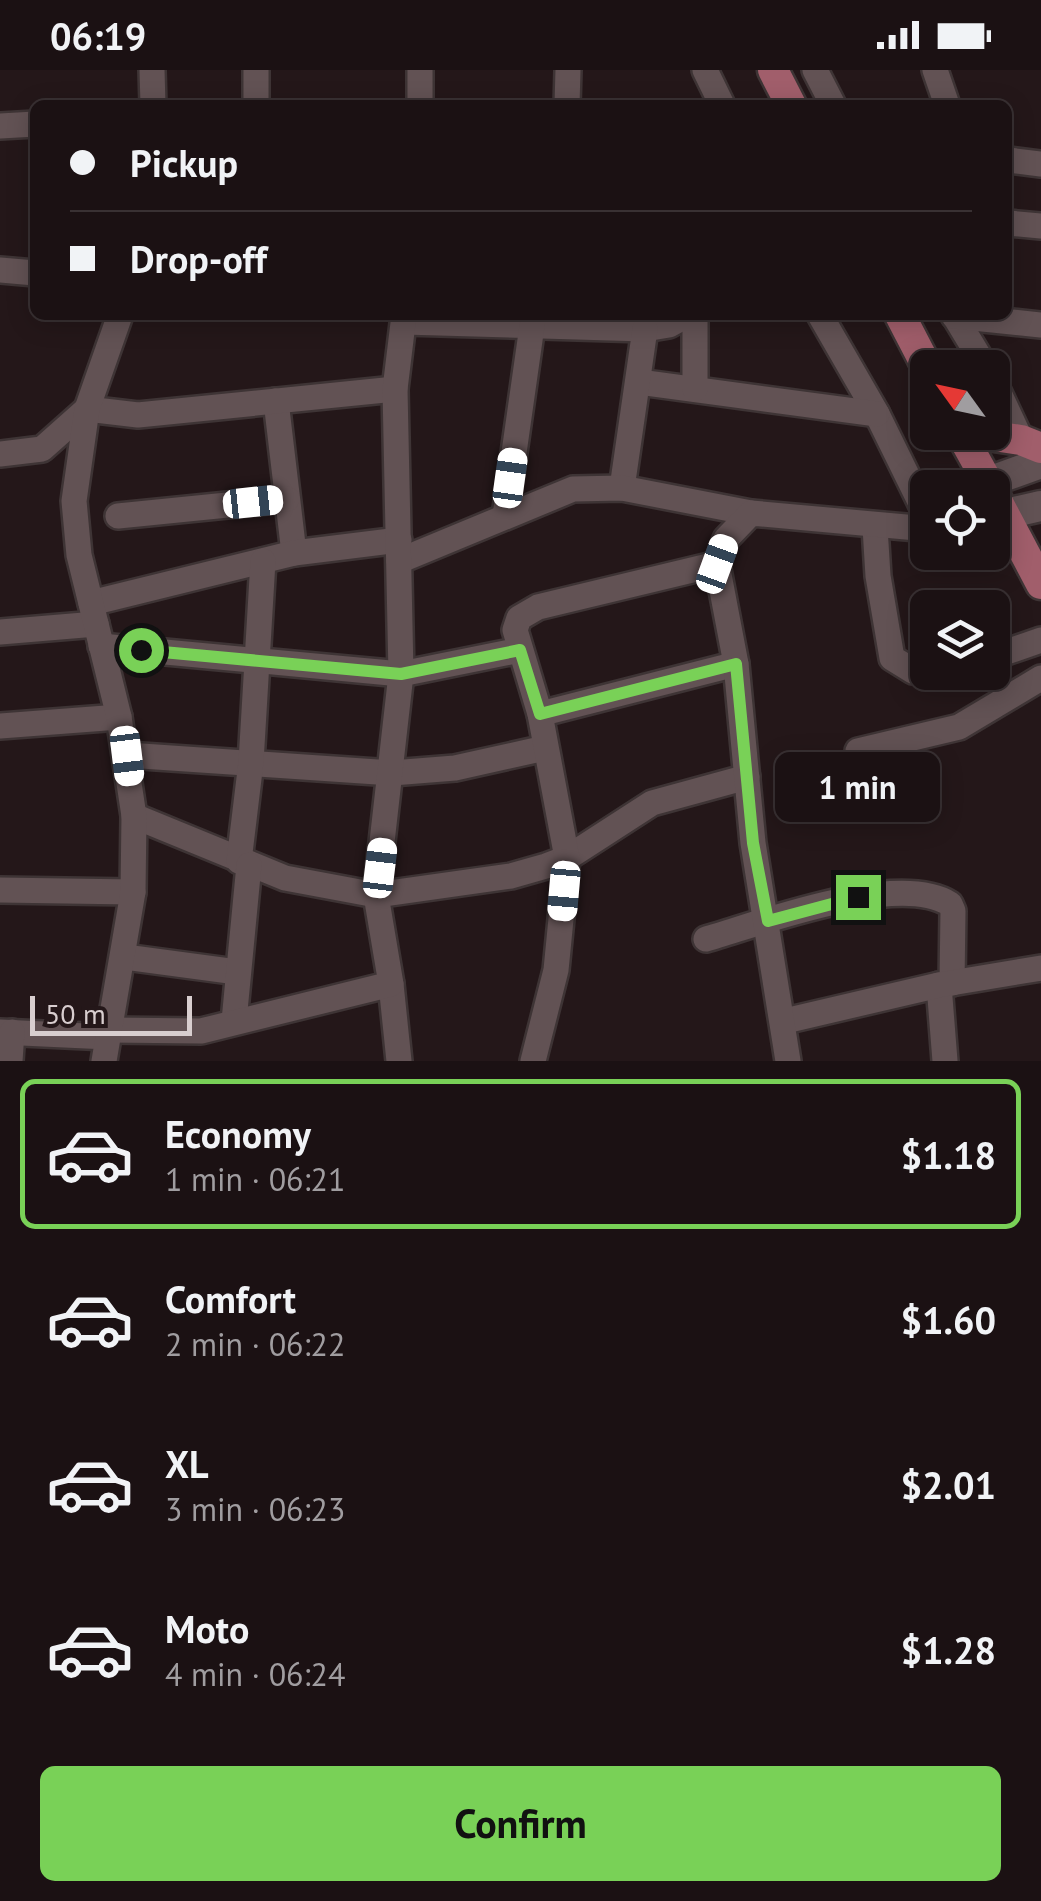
<!DOCTYPE html>
<meta charset="utf-8">
<style>
:root{--surface:#1b1113;--page:#241a1c;--text:#f1f3f6;--muted:#a09da0;--line:#393133;--accent:#79d157}
body{margin:0;font-family:"PT Sans",sans-serif;background:var(--page);color:var(--text);height:100vh;display:flex;flex-direction:column;font-size:38px;white-space:nowrap}
*{box-sizing:border-box;margin:0}
p{font-size:32px;color:var(--muted)}
.icon{flex:none;width:55px;height:55px;fill:none;stroke:currentColor;stroke-width:2;stroke-linecap:round;stroke-linejoin:round}
.map{position:relative;height:991px;overflow:hidden}
.drawer{display:flex;flex-direction:column;background:var(--surface);flex:1}
.drawer>*{flex:none}
.banner{position:absolute;left:30px;top:30px;width:982px;height:220px;border-radius:15px;box-shadow:0 5px 25px #0003,0 0 0 2px var(--line);display:grid;align-content:center;height:220px;padding:0 40px;background:var(--surface)}
.needle{width:65px;rotate:303deg}
.fabs{position:absolute;left:910px;top:280px;display:grid;gap:20px}
.fabs a{display:grid;place-items:center;width:100px;height:100px;border-radius:15px;background:var(--surface);box-shadow:0 5px 25px #0003,0 0 0 2px var(--line);font-size:50px}
.scale{position:absolute;left:30px;bottom:25px;width:162px;box-sizing:border-box;padding-left:10px;border:5px solid #d8cecf;border-top:0;font-size:28px;line-height:35px;white-space:nowrap;color:#d8cecf;-webkit-text-stroke:8px #241719;paint-order:stroke}
.end{position:absolute;width:45px;height:45px;margin:-22px;border:12px solid #79d157;background:#111;box-shadow:0 0 0 5px #111}
.from{border-radius:50%}
.bubble{position:absolute;height:70px;border-radius:15px;background:var(--surface);box-shadow:0 5px 25px #0003,0 0 0 2px var(--line);font-size:32px;font-weight:700;line-height:70px;text-align:center}
.car{position:absolute;width:30px;height:60px;margin:-30px -15px;border-radius:12px;box-shadow:0 0 8px 2px #0007;background:linear-gradient(#fff 24%,#345 0 40%,#fff 0 76%,#345 0 86%,#fff 0)}
.banner b{display:flex;align-items:center;gap:35px;height:95px;font-size:38px}
.banner b+b{border-top:2px solid var(--line)}
.banner i{width:25px;height:25px;background:var(--text)}
ul{padding:18px 0 0;list-style:none}
li{display:flex;align-items:center;gap:30px;height:150px;margin:0 20px 15px;padding:0 20px;border:5px solid transparent;border-radius:15px}
li div{flex:1}
li b{display:block;font-size:38px}
li em{font-style:normal;font-weight:700}
li.current{border-color:var(--accent)}
li>.icon{width:90px;height:90px;stroke-width:1.5}
.cta{display:flex;gap:20px;margin-top:auto;padding:20px 40px}
.cta a{flex:1;height:115px;border-radius:15px;background:var(--accent);color:#111;font-size:40px;font-weight:700;line-height:115px;text-align:center}
.status{display:flex;justify-content:space-between;align-items:center;height:70px;padding:0 50px;background:var(--surface);direction:ltr}
.status svg{height:28px;fill:currentColor}
.map>svg:first-child{display:block}
</style>
<div class="status"><b>06:19</b><svg viewBox="0 0 49 12"><path d="M0 12V9h3v3zM5 12V6h3v6zM10 12V3h3v9zM15 12V0h3v12zM26 1h20v11H26zM47 4h2v5h-2z"/></svg></div>
<div class="map">
<svg width="1041" height="991" viewBox="0 0 1041 991">
<rect width="100%" height="100%" fill="#241719"/>
<g fill="none" stroke-linecap="round" stroke-linejoin="round">
<defs>
<g id="minor">
<path d="M152 0 153 35"/>
<path d="M705 0 722 35"/>
<path d="M815 0 833 35"/>
<path d="M935 0 947 35"/>
<path d="M256 35V0"/>
<path d="M420 35V0"/>
<path d="M567 35 568 0"/>
<path d="M0 56 35 54"/>
<path d="M1008 90 1041 94"/>
<path d="M1008 153 1041 156"/>
<path d="M0 200 35 203"/>
<path d="M820 245 877 344 928 448"/>
<path d="M954 245 986 298"/>
<path d="M954 246 1041 255"/>
<path d="M404 252 645 259 669 255 687 245"/>
<path d="M992 308 1021 370"/>
<path d="M639 312 877 344"/>
<path d="M695 319V245"/>
<path d="M276 331 294 483"/>
<path d="M0 384 42 379 87 339 138 345 395 319"/>
<path d="M622 418 645 259"/>
<path d="M118 446 287 429"/>
<path d="M505 446 532 256"/>
<path d="M875 457 878 506 892 588 913 601 928 598"/>
<path d="M399 491 573 419 622 418 751 443"/>
<path d="M91 533 294 483 399 470"/>
<path d="M0 562 96 554"/>
<path d="M101 576 401 604 520 580"/>
<path d="M992 587 1041 570"/>
<path d="M540 644 736 594"/>
<path d="M0 656 119 647"/>
<path d="M858 681 959 657 1041 608"/>
<path d="M127 685 392 703 455 698 545 678"/>
<path d="M134 746 285 808 376 825 511 806 546 796 567 788 652 733 747 707"/>
<path d="M239 791 251 692 263 491"/>
<path d="M0 820 133 822"/>
<path d="M706 869C762 853 898 801 950 834L953 841 952 913"/>
<path d="M125 887 237 902"/>
<path d="M391 914 399 991"/>
<path d="M939 915 945 991"/>
<path d="M234 951 249 795"/>
<path d="M785 951 939 915 1041 898"/>
<path d="M110 960 201 961 391 914 376 825 401 604 395 319 404 245"/>
<path d="M0 962 108 967"/>
<path d="M10 991 12 962"/>
<path d="M104 991 133 822 134 746 119 647 79 485 74 431 87 339 120 245"/>
<path d="M533 991 556 900 567 788 540 644 515 560 519 548 538 537 717 494"/>
<path d="M788 991 753 773 736 594 717 494 726 469 751 443 928 459"/>
</g>
<g id="tertiary">
<path d="M988 412 1041 393"/>
<path d="M1005 444 1041 436"/>
</g>
<g id="primary">
<path d="M773 0 791 35"/>
<path d="M900 245 928 299"/>
<path d="M960 362 991 418"/>
<path d="M967 362 1021 370 1041 378"/>
<path d="M992 421 1041 514"/>
</g>
</defs>
<use href="#minor" stroke="#3e3435" stroke-width="30"/>
<use href="#tertiary" stroke="#3e3435" stroke-width="35"/>
<use href="#primary" stroke="#3e3435" stroke-width="35"/>
<use href="#minor" stroke="#625254" stroke-width="25"/>
<use href="#tertiary" stroke="#625254" stroke-width="30"/>
<use href="#primary" stroke="#a15e6b" stroke-width="30"/>
</g>
<g fill="none" stroke-linecap="round" stroke-linejoin="round">
<path stroke="#79d157" stroke-width="12" d="M141 580 401 604 520 580 540 644 736 594 753 773 768 851 858 827"/>
</g>
</svg>
<div class="fabs">
<a><svg class="needle" viewBox="-14 -14 28 28"><path d="M0-13l5 13h-10z" fill="#e53935"/><path d="M0 13l5-13h-10z" fill="#a09da0"/></svg></a>
<a><svg class="icon" aria-label="locate" viewBox="0 0 24 24"><circle cx="12" cy="12" r="6"/><path d="M12 2v4M12 18v4M2 12h4M18 12h4"/></svg></a>
<a><svg class="icon" aria-label="layers" viewBox="0 0 24 24"><path d="M12 4l9 5-9 5-9-5zM3 14l9 5 9-5"/></svg></a>
</div>
<div class="scale">50 m</div>
<i class="end from" style="left:141px;top:580px"></i>
<i class="end" style="left:858px;top:827px"></i>
<div class="bubble" style="left:775px;top:682px;width:165px">1 min</div>
<i class="car" style="left:510px;top:408px;rotate:8deg"></i>
<i class="car" style="left:253px;top:432px;rotate:84deg"></i>
<i class="car" style="left:717px;top:494px;rotate:20deg"></i>
<i class="car" style="left:127px;top:686px;rotate:173deg"></i>
<i class="car" style="left:380px;top:798px;rotate:7deg"></i>
<i class="car" style="left:564px;top:821px;rotate:185deg"></i>
<div class="banner">
<b><i class="from"></i>Pickup</b>
<b><i></i>Drop-off</b>
</div>
</div>
<section class="drawer">
<ul>
<li class="current"><svg class="icon" aria-label="car" viewBox="0 0 24 24"><path d="M5 17H2v-5l4-1 3-4h7l3 4 3 1v5h-3M9 17h6M6 11h13"/><circle cx="7" cy="17" r="2"/><circle cx="17" cy="17" r="2"/></svg><div><b>Economy</b><p>1 min · 06:21</p></div><em>$1.18</em></li>
<li><svg class="icon" aria-label="car" viewBox="0 0 24 24"><path d="M5 17H2v-5l4-1 3-4h7l3 4 3 1v5h-3M9 17h6M6 11h13"/><circle cx="7" cy="17" r="2"/><circle cx="17" cy="17" r="2"/></svg><div><b>Comfort</b><p>2 min · 06:22</p></div><em>$1.60</em></li>
<li><svg class="icon" aria-label="car" viewBox="0 0 24 24"><path d="M5 17H2v-5l4-1 3-4h7l3 4 3 1v5h-3M9 17h6M6 11h13"/><circle cx="7" cy="17" r="2"/><circle cx="17" cy="17" r="2"/></svg><div><b>XL</b><p>3 min · 06:23</p></div><em>$2.01</em></li>
<li><svg class="icon" aria-label="car" viewBox="0 0 24 24"><path d="M5 17H2v-5l4-1 3-4h7l3 4 3 1v5h-3M9 17h6M6 11h13"/><circle cx="7" cy="17" r="2"/><circle cx="17" cy="17" r="2"/></svg><div><b>Moto</b><p>4 min · 06:24</p></div><em>$1.28</em></li>
</ul>
<div class="cta"><a>Confirm</a></div>
</section>
